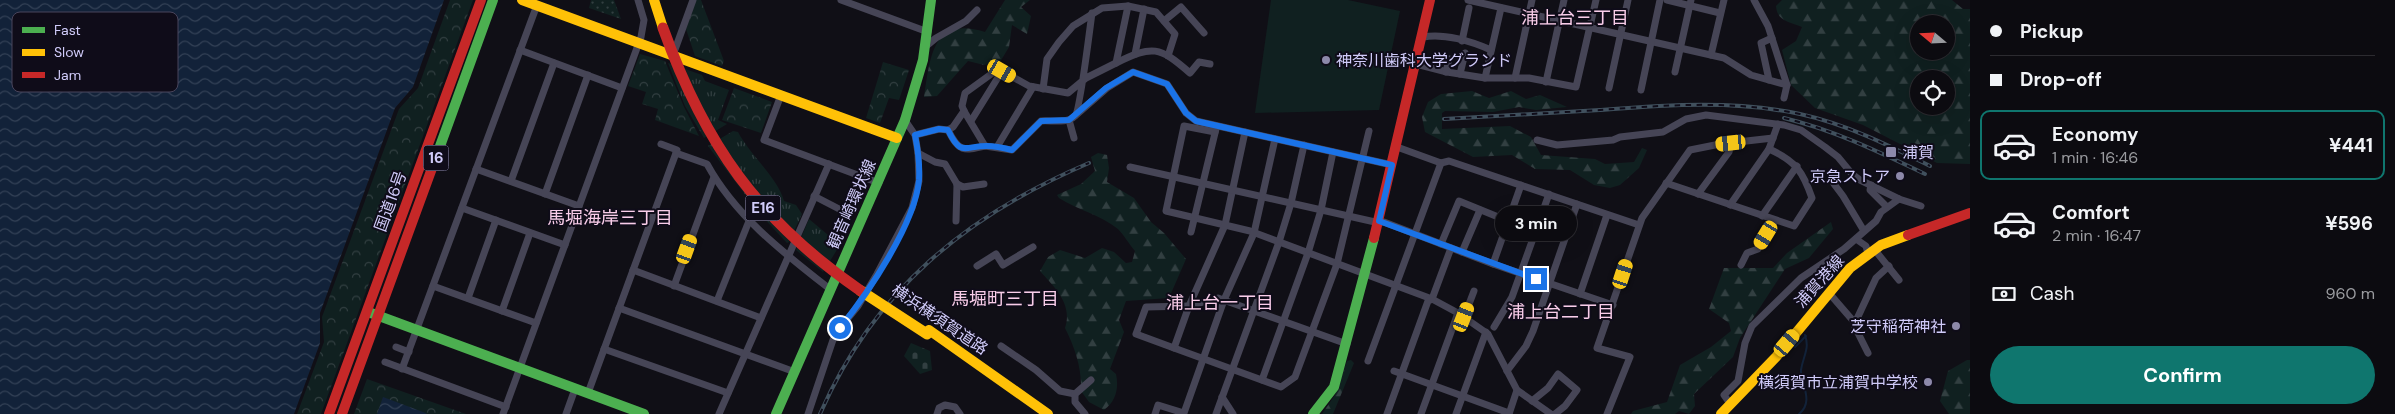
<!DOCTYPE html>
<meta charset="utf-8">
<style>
:root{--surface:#0c0b10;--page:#151419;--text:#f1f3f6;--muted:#9a9b9f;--line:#2c2b30;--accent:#0f766e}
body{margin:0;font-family:"DM Sans","Noto Sans JP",sans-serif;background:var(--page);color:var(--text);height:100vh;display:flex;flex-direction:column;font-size:19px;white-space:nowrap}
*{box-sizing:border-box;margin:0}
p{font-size:16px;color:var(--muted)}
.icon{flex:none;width:28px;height:28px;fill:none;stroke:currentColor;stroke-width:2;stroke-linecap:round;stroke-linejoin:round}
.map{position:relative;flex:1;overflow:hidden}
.sheet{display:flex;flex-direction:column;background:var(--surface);width:425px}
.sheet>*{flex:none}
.hud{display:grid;align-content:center;height:110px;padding:0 20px;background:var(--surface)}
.needle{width:32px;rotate:289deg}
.controls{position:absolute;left:1910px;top:15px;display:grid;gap:10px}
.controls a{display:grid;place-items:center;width:45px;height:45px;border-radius:50%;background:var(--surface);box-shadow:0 5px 20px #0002,0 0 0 1px var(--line);font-size:25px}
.end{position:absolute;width:22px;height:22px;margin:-11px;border:6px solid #1a73e8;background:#fff;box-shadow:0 0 0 2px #fff}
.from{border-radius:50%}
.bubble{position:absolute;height:35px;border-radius:18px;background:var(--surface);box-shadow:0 5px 20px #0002,0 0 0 1px var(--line);font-size:16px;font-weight:700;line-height:35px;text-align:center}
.car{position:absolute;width:15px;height:30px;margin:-15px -8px;border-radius:6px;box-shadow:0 0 4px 1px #0007;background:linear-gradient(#f5c518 24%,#345 0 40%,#f5c518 0 76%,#345 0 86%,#f5c518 0)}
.hud b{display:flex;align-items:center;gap:18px;height:48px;font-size:19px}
.hud b+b{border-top:1px solid var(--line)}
.hud i{width:12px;height:12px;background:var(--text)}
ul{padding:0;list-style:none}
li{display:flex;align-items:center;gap:15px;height:70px;margin:0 10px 8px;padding:0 10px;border:2px solid transparent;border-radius:10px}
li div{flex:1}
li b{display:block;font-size:19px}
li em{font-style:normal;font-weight:700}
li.selected{border-color:var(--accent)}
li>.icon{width:45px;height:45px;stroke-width:1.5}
.pay{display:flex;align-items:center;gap:12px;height:55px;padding:0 20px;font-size:19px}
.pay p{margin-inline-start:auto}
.action{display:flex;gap:10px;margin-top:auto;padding:10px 20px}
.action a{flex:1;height:58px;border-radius:30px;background:var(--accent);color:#fff;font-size:20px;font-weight:700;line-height:58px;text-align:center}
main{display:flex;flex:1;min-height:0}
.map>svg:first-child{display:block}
</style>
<main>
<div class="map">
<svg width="1970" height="414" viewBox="0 0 1970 414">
<defs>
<pattern id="grass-tufts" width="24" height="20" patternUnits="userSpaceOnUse" patternTransform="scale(1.25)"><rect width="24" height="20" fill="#102020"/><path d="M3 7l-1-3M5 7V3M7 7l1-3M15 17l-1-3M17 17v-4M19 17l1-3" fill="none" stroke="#323f41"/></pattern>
<pattern id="forest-firs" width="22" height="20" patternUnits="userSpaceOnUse" patternTransform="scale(1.25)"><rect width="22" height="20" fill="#102020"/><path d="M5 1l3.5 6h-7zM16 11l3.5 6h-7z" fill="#323f41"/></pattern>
<pattern id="cemetery-stones" width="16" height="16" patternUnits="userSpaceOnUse" patternTransform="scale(1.25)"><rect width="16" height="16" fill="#102020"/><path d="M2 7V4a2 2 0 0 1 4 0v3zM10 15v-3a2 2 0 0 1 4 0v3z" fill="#323f41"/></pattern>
<pattern id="park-crowns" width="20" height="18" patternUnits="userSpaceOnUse" patternTransform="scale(1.25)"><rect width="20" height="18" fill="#102020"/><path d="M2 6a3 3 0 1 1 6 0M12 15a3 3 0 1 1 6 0" fill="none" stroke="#323f41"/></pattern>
<pattern id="garden-dots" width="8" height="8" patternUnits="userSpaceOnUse" patternTransform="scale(1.25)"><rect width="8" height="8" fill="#102020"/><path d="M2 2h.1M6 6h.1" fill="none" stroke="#323f41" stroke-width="1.8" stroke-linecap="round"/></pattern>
<pattern id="water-waves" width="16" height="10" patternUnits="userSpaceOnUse" patternTransform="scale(1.25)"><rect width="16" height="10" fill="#122239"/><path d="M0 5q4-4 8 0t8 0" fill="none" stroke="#334156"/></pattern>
</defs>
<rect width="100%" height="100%" fill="#100f16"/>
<g fill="url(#grass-tufts)">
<path d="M668 63 702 75 705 81 729 90 718 120 727 124 704 138 685 106Z"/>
<path d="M733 131 738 132C750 155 778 178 784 201L796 205 802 214 789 242 787 243 760 214 708 146Z"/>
<path d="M809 219 840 245 823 272 796 250Z"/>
</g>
<g fill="url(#forest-firs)" fill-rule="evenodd">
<path d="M1005 0H1030L1021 7 1031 16 1027 34 1012 25 1009 47 1000 62 984 65 968 61 937 96 924 97C930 58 932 15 985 32Z"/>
<path d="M1782 0H1952L1963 9H1970V164L1937 163 1863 125 1815 108 1791 85 1782 50 1796 41 1802 27C1789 22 1777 21 1776 6ZM1919 24H1946V51H1919ZM1919 79H1946V106H1919Z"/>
<path d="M1472 91 1489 98 1511 91 1526 99 1540 95 1567 107 1536 110 1519 107 1493 112 1445 111 1442 113V129L1510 126 1531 137 1541 155 1595 159 1605 164 1634 162 1642 148 1647 150 1639 168 1620 185 1610 188 1594 185 1570 170 1535 169 1512 155 1473 157 1425 132 1422 117 1428 102 1441 94Z"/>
<path d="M1098 153 1107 155 1109 168 1107 182 1134 198 1151 222 1164 233 1186 259 1169 298 1126 301 1119 320 1124 332 1110 369 1116 374C1119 388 1116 401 1104 410L1089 402 1081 391C1082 368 1075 348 1065 328 1073 304 1055 288 1040 271L1048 257 1060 250 1085 258 1102 248 1114 252 1126 263 1132 262 1135 251C1129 244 1124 235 1118 229 1101 215 1078 210 1059 198L1057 195 1081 184 1095 171 1091 157Z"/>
<path d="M1831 222 1833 229 1809 258 1785 269 1740 338 1733 357 1694 394 1695 406 1689 414 1679 411 1675 414H1631L1633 411 1667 402 1680 365 1711 347 1731 331 1729 323 1709 309 1724 268H1773L1787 253Z"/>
<path d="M1351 360 1354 363 1333 414H1322L1335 395 1347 361Z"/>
<path d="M1967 360H1970V414H1949L1940 401 1948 371Z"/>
</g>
<path fill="url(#cemetery-stones)" d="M911 343 930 351 932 370 920 374 904 356Z"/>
<g fill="url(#park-crowns)">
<path d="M450 0H473L321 414H297L324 342 322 317 399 109 418 88Z"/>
<path d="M696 0H701L724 61 722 66 695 56 686 29Z"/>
<path d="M640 54 665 61 684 107 699 136 655 120 658 109 642 104 646 92 628 86Z"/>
<path d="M883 62 909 70 899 100 889 98 880 123 866 118Z"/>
<path d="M734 88 772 102 761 133 722 120Z"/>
<path d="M367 379 466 414H354Z"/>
</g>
<path fill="url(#garden-dots)" d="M591 0H614L621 19 589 8Z"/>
<path fill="#102020" d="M1271 0H1348L1400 11 1379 110 1255 113Z"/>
<g fill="url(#water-waves)">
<path d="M0 0H444L413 87 395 108 320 313V343L294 414H0Z"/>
<path d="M383 397 423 412 427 414H377Z"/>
</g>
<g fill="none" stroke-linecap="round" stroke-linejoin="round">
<g stroke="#122239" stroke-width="2">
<path d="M1795 347 1806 336"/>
<path d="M1799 414C1815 401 1800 383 1801 370 1803 356 1810 349 1805 335"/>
</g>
<g stroke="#464556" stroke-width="7">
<path d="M841 0 928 32"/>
<path d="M1468 0 1724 58 1751 75 1787 85"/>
<path d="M1667 0 1720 13"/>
<path d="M1754 0 1768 26 1787 85 1784 98"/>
<path d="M1092 13C1090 27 1080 111 1075 116 1067 124 1051 120 1041 121L1012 150 985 146 964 111 962 106 965 93 994 72 1002 71 1029 86 1068 93 1086 78 1116 63 1128 6"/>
<path d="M1164 21 1181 7 1204 33"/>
<path d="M1423 37C1444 33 1471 41 1491 50"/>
<path d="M1462 41 1469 8"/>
<path d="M925 47 936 38 966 21 977 10"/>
<path d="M520 50 622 88"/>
<path d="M1135 54 1144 9"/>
<path d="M673 55 693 0"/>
<path d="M1711 55 1724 0"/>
<path d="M1116 63C1153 45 1159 46 1190 73L1199 62 1210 64"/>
<path d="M1416 64 1447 72 1485 78H1529L1576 87 1596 0"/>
<path d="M1446 72 1449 59"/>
<path d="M1675 72 1691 0"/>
<path d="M1460 74 1465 53"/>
<path d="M1485 78 1501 8"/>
<path d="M1515 78 1532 0"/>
<path d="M1769 80 1761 43 1772 38"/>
<path d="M1546 82 1564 0"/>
<path d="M1609 88 1628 0"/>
<path d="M1043 89 1047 59 1059 42 1073 26 1102 8 1128 6 1156 12 1175 34 1168 56"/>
<path d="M1641 90 1660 0"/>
<path d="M781 95 764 140 879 183"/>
<path d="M1076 115 1107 88 1133 72 1167 84 1186 113 1196 121 1392 165"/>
<path d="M1069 120 1074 138"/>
<path d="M971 121 1002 71"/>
<path d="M948 130C959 152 963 151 985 146"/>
<path d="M1215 132 1184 126 1166 211 1250 231 1432 299 1458 313 1488 334 1517 390 1551 414"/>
<path d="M1245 132 1225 225 1189 306 1174 348 1281 387 1295 377 1337 264 1369 131"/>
<path d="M915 135 939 129 948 130 953 127 964 111"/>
<path d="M1537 140 1557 145 1613 140 1620 137 1663 132 1686 119 1706 115 1784 125 1801 130 1825 147 1838 157 1852 174 1860 180 1899 199 1921 206"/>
<path d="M661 144 677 150 676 153 707 164C736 217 785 254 831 290"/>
<path d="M997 147 1033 87"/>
<path d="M1397 147 1441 163 1449 161 1639 225"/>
<path d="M918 153 935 162 945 164 957 184 956 221"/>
<path d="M1130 167 1375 222H1384L1493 264 1613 305"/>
<path d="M476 169 579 206"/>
<path d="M511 181 554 63"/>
<path d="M1666 183 1794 226 1812 198C1803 172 1796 161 1769 149"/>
<path d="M957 184 963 187 984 184"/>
<path d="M1834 184 1843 196 1864 231"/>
<path d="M1871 185 1870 190 1887 207"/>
<path d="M545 194 588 75"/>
<path d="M1698 194 1729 152 1731 143"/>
<path d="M814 196 843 211"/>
<path d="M1730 205 1769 149 1778 124"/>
<path d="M462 208 565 245"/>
<path d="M1762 216 1797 166"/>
<path d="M1191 232 1216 129"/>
<path d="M1856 239 1866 246 1868 254"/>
<path d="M1441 244 1459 201 1508 221"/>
<path d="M1874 249 1899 280"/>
<path d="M1462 252 1480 210"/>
<path d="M1493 264 1521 185"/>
<path d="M1741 265 1747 253 1758 249 1775 221"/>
<path d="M977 266 996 254 1003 265 1033 247"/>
<path d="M633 270 761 318"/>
<path d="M433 286 536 323"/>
<path d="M674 286 714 177"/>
<path d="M1829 293 1855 323V327L1868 353"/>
<path d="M1580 294 1607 215"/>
<path d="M468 298 496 220"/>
<path d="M717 301 749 221"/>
<path d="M619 308 795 372"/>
<path d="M502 311 530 233"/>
<path d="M1464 317 1474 291"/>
<path d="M1855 323 1876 278 1889 266"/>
<path d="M1494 327 1512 297 1549 194"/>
<path d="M1001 346 1036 370 1060 391 1075 394"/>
<path d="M396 347 409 352"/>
<path d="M1174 348 1136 334 1146 307 1189 306 1218 298 1347 344"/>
<path d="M604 349 728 393"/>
<path d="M1368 361 1441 163"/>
<path d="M385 362 506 407"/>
<path d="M402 369 537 5"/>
<path d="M1394 371 1509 413"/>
<path d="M1507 371 1526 346 1533 331 1577 204"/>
<path d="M1262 380 1308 253 1321 210 1333 152"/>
<path d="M588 393 676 153"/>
<path d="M1222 397 1233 414"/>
<path d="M1532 401 1548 388 1558 374 1577 390 1565 406 1555 414"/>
<path d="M1731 405 1724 395 1738 381 1745 343 1752 326 1801 278 1844 249 1876 221 1881 212 1899 199"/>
<path d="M503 414 641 37 644 20 638 0"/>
<path d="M566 414 575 389"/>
<path d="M719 414 829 164"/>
<path d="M808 414 835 334 858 306 877 274 912 208 919 181 918 153 915 135 904 119"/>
<path d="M937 414 939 408 945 405 955 407 960 414"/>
<path d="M1085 414 1075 402V394L1091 380"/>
<path d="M1155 414 1158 405 1184 413 1224 300 1254 233 1275 139"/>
<path d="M1216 414 1279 242 1291 203 1304 145"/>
<path d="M1387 414 1428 301 1432 299 1451 248"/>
<path d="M1421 414 1458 313"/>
<path d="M1456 414 1486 332"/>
<path d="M1509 414 1517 390"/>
<path d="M1607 414 1630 357 1597 348 1642 218 1690 150 1720 144 1773 138"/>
</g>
<g stroke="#4caf50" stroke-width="10">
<path d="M435 160 493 0"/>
<path d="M371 313 644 414"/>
<path d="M776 414 905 120 923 60 931 0"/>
<path d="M1313 414 1334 387 1374 238"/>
</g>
<g stroke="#ffc107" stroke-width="10">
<path d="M522 0 897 138"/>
<path d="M654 0 663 28"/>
<path d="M929 330 1048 414"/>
<path d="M1721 414 1776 357 1850 268 1881 245 1908 235"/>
</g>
<g stroke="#c62828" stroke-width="10">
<path d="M1908 235 1970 213"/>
<path d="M1374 238 1430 0"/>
<path d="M329 414 481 0"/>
<path d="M342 414 435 160"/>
</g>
<defs>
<g id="rail">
<path d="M1784 118C1834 130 1879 152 1925 174"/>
<path d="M1444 119C1496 116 1548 113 1600 110 1667 105 1733 100 1800 114 1846 124 1888 145 1930 166"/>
<path d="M820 414C874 290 967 215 1089 163"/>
</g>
</defs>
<use href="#rail" stroke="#40505d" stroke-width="4"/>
<use href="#rail" stroke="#0f0c19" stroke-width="2" stroke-dasharray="5.5" stroke-linecap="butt"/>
<path stroke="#ffc107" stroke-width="11" d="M861 291 927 334"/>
<path stroke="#c62828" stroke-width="11" d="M663 28C705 145 758 220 861 291"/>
</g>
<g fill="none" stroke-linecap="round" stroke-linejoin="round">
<path stroke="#1a73e8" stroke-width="6" d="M840 328C868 293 915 224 919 180 920 165 918 150 915 135L939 129 948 130C961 157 964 146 987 146 996 146 1004 148 1012 150L1041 121 1069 120 1106 88 1133 72 1167 84 1186 113 1196 121 1392 165 1379 221 1536 279"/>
</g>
<g fill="#8d89aa" stroke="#0f0c19" stroke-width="2">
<circle cx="1326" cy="60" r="5"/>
<rect x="1885" y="146" width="12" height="12" rx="2.5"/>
<circle cx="1900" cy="176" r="5"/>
<circle cx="1956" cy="326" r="5"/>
<circle cx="1928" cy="382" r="5"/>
</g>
<g text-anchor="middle" stroke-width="4" stroke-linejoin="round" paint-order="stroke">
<g fill="#0f0c19" stroke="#9692b6" stroke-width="1">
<rect x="423.5" y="145.5" width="25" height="25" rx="4"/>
<rect x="745.5" y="195.5" width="35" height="25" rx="4"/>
</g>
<g font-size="15" font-weight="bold" fill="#d0cbf9">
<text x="436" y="163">16</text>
<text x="763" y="213">E16</text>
</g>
<g font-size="16" fill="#d0cbf9" stroke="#0f0c19" text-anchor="end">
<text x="1336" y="66" text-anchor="start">神奈川歯科大学グランド</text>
<text x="1902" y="158" text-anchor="start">浦賀</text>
<text x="1890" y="182">京急ストア</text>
<text x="1946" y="332">芝守稲荷神社</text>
<text x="1918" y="388">横須賀市立浦賀中学校</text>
</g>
<g font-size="16" fill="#d0cbf9" stroke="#0f0c19">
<text transform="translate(390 201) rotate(-70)" y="6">国道16号</text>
<text transform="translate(851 204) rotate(-66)" y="6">観音崎環状線</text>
<text transform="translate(1819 281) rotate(-48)" y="6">浦賀港線</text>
<text transform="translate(940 319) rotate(34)" y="6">横浜横須賀道路</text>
</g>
<g font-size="18" fill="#f9cde9" stroke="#0f0c19">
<text x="1575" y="24">浦上台三丁目</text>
<text x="610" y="224">馬堀海岸三丁目</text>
<text x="1005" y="305">馬堀町三丁目</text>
<text x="1220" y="309">浦上台一丁目</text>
<text x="1561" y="318">浦上台二丁目</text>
</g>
</g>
<rect x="12" y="12" width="166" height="80" rx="8" fill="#0f0c19" stroke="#49455c" stroke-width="1"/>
<rect x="22" y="27" width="23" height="6" fill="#4caf50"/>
<rect x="22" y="49" width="23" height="7" fill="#ffc107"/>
<rect x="22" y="72" width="23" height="6" fill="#c62828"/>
<g font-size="14" fill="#d0cbf9">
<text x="54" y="35">Fast</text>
<text x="54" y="57">Slow</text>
<text x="54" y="80">Jam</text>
</g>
</svg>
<div class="controls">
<a><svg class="needle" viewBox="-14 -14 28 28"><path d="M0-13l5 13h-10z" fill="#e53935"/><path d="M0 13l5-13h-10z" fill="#9a9b9f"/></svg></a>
<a><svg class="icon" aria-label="locate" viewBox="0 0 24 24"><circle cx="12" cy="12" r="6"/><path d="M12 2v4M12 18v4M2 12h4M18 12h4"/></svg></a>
</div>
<i class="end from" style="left:840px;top:328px"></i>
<i class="end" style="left:1536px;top:279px"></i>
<div class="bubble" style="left:1495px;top:206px;width:82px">3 min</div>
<i class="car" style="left:1002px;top:71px;rotate:120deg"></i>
<i class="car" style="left:1731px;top:143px;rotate:264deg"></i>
<i class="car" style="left:1766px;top:235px;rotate:211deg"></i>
<i class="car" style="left:687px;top:249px;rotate:20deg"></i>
<i class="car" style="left:1623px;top:274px;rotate:18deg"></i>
<i class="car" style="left:1464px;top:317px;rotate:21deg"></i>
<i class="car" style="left:1787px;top:343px;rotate:40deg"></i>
</div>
<section class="sheet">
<div class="hud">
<b><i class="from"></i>Pickup</b>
<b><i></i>Drop-off</b>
</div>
<ul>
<li class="selected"><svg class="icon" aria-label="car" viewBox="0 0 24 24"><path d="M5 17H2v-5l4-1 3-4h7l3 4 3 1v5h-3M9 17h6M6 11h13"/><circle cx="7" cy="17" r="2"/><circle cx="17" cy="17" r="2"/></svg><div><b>Economy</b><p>1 min · 16:46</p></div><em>¥441</em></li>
<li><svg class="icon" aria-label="car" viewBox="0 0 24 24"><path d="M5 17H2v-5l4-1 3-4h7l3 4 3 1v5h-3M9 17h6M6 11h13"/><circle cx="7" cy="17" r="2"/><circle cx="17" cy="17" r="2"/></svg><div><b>Comfort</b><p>2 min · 16:47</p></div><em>¥596</em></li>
</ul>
<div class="pay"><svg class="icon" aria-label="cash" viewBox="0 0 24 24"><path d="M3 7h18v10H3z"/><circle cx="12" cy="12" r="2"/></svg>Cash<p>960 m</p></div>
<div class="action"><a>Confirm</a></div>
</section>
</main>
